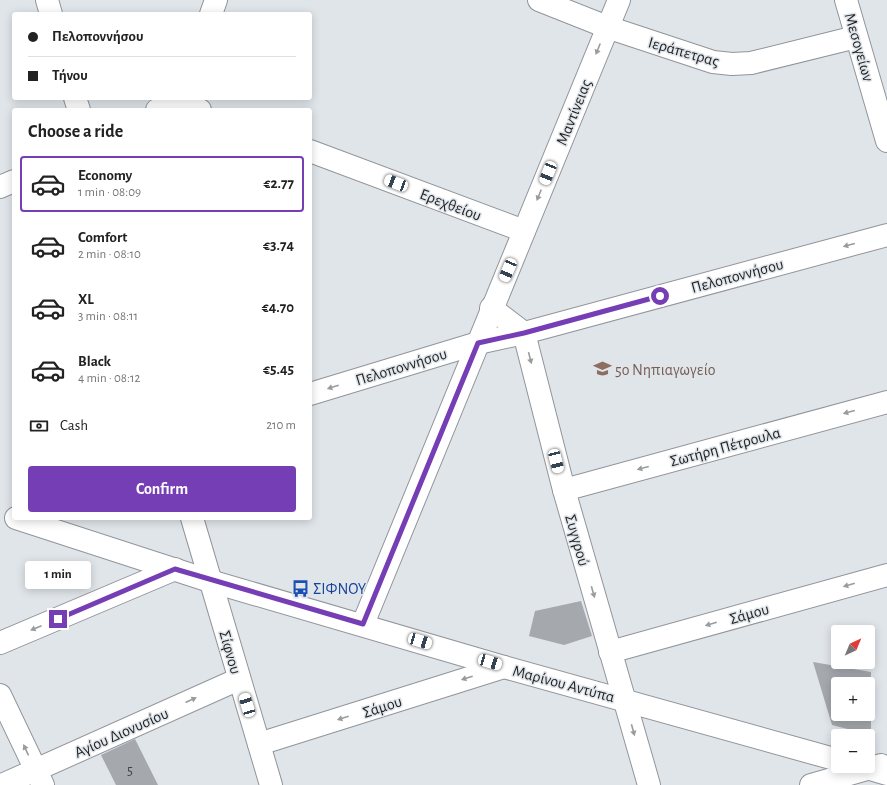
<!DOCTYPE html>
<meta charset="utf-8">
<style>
:root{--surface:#fff;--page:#f2f2f2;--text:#222;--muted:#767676;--line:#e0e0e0;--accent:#763eb5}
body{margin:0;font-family:"Alegreya Sans",sans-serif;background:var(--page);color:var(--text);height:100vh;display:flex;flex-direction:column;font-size:15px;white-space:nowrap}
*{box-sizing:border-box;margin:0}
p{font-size:13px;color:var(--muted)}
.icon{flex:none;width:22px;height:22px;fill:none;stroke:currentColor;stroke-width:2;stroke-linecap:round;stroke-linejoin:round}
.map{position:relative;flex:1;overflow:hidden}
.panel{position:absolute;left:12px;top:108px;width:300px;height:412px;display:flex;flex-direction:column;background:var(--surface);border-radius:4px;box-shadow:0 2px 10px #0003}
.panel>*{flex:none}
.guide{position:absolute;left:12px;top:12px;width:300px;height:88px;border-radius:4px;box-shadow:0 2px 10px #0003;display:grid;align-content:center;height:88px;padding:0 16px;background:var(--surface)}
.needle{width:26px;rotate:44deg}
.buttons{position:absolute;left:831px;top:625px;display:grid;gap:8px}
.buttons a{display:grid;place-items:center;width:44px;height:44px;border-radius:4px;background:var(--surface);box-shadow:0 2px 10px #0003;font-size:20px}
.end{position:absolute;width:18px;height:18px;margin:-9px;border:5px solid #763eb5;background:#fff;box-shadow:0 0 0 2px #fff}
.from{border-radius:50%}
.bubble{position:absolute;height:28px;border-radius:4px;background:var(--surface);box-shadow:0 2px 10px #0003;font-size:13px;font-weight:700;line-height:28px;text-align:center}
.car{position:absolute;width:12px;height:24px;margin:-12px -6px;border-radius:5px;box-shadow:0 0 3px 1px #0007;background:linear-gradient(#fff 24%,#345 0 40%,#fff 0 76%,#345 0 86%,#fff 0)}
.guide b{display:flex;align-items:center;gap:14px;height:38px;font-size:15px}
.guide b+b{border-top:1px solid var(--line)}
.guide i{width:10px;height:10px;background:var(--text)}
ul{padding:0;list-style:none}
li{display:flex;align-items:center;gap:12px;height:56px;margin:0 8px 6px;padding:0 8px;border:2px solid transparent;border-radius:4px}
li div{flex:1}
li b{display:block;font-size:15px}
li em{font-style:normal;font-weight:700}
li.current{border-color:var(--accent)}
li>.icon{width:36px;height:36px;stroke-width:1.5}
h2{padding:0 16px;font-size:18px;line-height:48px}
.pay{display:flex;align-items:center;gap:10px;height:44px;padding:0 16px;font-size:15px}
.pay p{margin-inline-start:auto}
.primary-button{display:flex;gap:8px;margin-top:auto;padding:8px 16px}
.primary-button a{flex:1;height:46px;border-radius:4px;background:var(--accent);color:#fff;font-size:16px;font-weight:700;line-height:46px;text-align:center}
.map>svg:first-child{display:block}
</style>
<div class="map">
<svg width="887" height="785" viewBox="0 0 887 785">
<rect width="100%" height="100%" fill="#e0e5ea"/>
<g fill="#a5a9ae" fill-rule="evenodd">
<path d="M581 601 592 636 564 645 529 636 535 611Z"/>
<path d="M813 662 871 672V735L832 725ZM838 684H868V714H838Z"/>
<path d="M135 739 158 785H116L101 755Z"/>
</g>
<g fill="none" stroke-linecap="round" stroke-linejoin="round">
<defs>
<g id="street">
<path d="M47 0 51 14"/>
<path d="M539 0 607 27 713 62 732 64 751 63 856 37"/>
<path d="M846 0 887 141"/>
<path d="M211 14 216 0"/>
<path d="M75 98 79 110"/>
<path d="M176 101 200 110"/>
<path d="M157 110 176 101"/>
<path d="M310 151 524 231"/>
<path d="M0 187 14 181"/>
<path d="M491 308 524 333 564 490 649 785"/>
<path d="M310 394 478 343 524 333 887 235"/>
<path d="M564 490 887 402"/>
<path d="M192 518 271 785"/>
<path d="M363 624 619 0"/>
<path d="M0 643 175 569"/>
<path d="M610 652 887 575"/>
<path d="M0 695 43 785"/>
<path d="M259 744 504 667"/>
<path d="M2 785 239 679"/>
<path d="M811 785 881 765"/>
</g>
<g id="secondary">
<path d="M16 518 210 581 504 667 838 760"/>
<path d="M860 766 887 774"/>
</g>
</defs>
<use href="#street" stroke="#91959b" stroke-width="24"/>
<use href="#secondary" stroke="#91959b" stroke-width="24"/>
<use href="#street" stroke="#fff" stroke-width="22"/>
<use href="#secondary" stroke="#fff" stroke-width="22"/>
</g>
<defs><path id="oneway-solid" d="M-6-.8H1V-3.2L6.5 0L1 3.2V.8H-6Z"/></defs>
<g fill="#9a9b9c">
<use href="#oneway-solid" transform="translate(598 49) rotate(112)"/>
<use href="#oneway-solid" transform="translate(539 195) rotate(112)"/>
<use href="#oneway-solid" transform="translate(849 245) rotate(165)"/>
<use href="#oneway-solid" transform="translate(530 358) rotate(76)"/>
<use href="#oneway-solid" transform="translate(333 387) rotate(163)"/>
<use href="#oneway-solid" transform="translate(849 412) rotate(165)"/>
<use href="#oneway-solid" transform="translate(643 468) rotate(165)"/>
<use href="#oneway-solid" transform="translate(849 585) rotate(164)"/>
<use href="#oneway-solid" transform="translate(593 592) rotate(74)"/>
<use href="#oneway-solid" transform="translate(711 624) rotate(164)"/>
<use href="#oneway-solid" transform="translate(36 628) rotate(157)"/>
<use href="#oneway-solid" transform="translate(467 678) rotate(162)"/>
<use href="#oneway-solid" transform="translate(191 700) rotate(-24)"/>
<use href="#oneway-solid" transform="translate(343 718) rotate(162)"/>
<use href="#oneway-solid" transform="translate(633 730) rotate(75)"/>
<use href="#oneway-solid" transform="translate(26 750) rotate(-115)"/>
</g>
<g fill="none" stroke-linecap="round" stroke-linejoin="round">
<path stroke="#763eb5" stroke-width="5" d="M58 619 175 569 363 624 478 343 524 333 660 296"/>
</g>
<defs>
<symbol id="school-bare" viewBox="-9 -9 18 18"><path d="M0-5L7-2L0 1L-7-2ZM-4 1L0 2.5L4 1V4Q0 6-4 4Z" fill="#8d6e63" stroke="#e0e5ea" stroke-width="2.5" paint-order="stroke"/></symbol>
<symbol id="bus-bare" viewBox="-9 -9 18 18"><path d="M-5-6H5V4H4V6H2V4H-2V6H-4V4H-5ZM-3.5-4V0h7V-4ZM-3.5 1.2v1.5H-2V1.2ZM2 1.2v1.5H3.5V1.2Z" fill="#1a4fb4" stroke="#e0e5ea" stroke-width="2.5" paint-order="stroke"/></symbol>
</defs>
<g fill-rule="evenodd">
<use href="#school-bare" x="590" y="356" width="25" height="25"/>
<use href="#bus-bare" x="288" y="576" width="25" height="25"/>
</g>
<g text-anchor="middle" stroke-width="3" stroke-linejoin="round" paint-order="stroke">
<g font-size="14" fill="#404245">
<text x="130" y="775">5</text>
</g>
<g font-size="16" fill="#1f2022" stroke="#e0e5ea">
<text transform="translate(860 47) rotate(74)" y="6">Μεσογείων</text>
<text transform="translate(684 51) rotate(16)" y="6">Ιεράπετρας</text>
<text transform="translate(573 112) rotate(-68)" y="6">Μαντίνειας</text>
<text transform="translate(451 204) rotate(21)" y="6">Ερεχθείου</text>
<text transform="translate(737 275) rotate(-15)" y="6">Πελοποννήσου</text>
<text transform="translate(401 366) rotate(-17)" y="6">Πελοποννήσου</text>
<text transform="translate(725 446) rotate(-15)" y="6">Σωτήρη Πέτρουλα</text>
<text transform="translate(578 540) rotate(74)" y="6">Συγγρού</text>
<text transform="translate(749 613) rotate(-16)" y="6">Σάμου</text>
<text transform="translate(231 652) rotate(74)" y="6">Σίφνου</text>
<text transform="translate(564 683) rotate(15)" y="6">Μαρίνου Αντύπα</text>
<text transform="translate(382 706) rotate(-18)" y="6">Σάμου</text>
<text transform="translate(121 732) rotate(-24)" y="6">Αγίου Διονυσίου</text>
</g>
<g font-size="16" fill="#785e54" stroke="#e0e5ea" text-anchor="start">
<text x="615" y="375">5ο Νηπιαγωγείο</text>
</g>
<g font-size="16" fill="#164399" stroke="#e0e5ea" text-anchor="start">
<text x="313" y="594">ΣΙΦΝΟΥ</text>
</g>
</g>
</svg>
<div class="buttons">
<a><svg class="needle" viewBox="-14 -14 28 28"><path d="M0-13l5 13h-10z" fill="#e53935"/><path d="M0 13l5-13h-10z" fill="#767676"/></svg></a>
<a>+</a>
<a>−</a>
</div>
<i class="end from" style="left:660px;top:296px"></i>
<i class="end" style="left:58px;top:619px"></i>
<div class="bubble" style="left:25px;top:561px;width:66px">1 min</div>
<i class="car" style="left:548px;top:173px;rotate:202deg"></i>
<i class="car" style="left:396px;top:183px;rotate:291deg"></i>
<i class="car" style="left:508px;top:270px;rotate:203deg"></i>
<i class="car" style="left:556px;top:461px;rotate:166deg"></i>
<i class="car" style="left:420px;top:641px;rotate:107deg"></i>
<i class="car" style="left:490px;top:662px;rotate:107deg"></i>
<i class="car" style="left:247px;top:705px;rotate:343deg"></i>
<div class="guide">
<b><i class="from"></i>Πελοποννήσου</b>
<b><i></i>Τήνου</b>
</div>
<section class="panel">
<h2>Choose a ride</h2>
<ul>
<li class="current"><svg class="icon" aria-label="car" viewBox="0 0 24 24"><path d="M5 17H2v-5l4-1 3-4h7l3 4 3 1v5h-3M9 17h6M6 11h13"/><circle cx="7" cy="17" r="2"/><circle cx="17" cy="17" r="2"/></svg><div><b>Economy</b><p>1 min · 08:09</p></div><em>€2.77</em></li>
<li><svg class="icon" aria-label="car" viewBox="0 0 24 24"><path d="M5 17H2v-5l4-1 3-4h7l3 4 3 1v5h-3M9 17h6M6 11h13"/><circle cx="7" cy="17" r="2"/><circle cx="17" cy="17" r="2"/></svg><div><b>Comfort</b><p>2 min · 08:10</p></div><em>€3.74</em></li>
<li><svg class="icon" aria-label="car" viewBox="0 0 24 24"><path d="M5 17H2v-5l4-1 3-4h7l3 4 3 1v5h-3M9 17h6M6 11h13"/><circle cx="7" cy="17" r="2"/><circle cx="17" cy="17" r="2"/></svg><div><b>XL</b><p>3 min · 08:11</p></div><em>€4.70</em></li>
<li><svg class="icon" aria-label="car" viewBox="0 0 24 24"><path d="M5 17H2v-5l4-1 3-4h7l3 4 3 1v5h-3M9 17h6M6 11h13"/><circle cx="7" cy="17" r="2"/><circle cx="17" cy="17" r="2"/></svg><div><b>Black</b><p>4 min · 08:12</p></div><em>€5.45</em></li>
</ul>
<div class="pay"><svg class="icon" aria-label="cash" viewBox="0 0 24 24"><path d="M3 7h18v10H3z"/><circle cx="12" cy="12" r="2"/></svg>Cash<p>210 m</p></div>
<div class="primary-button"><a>Confirm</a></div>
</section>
</div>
